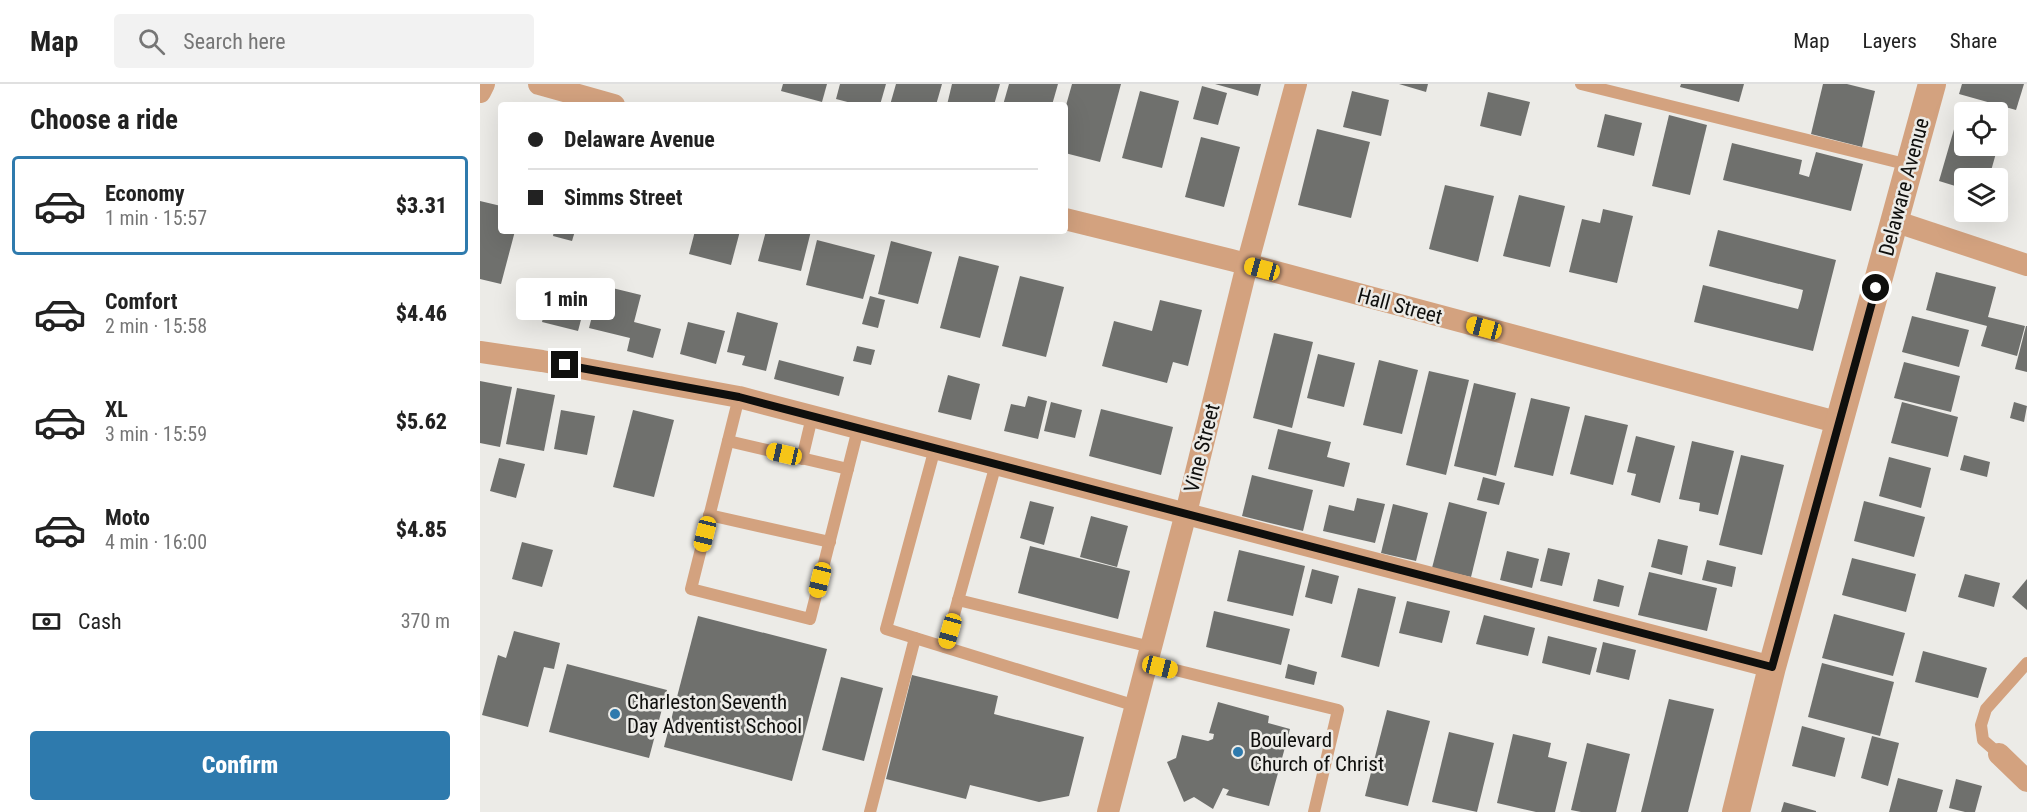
<!DOCTYPE html>
<meta charset="utf-8">
<style>
:root{--surface:#fff;--page:#f2f2f2;--text:#222;--muted:#767676;--line:#e0e0e0;--accent:#2e7aad}
body{margin:0;font-family:"Roboto Condensed",sans-serif;background:var(--page);color:var(--text);height:100vh;display:flex;flex-direction:column;font-size:22px;white-space:nowrap}
*{box-sizing:border-box;margin:0}
p{font-size:20px;color:var(--muted)}
.icon{flex:none;width:33px;height:33px;fill:none;stroke:currentColor;stroke-width:2;stroke-linecap:round;stroke-linejoin:round}
.map{position:relative;flex:1;overflow:hidden}
.panel{display:flex;flex-direction:column;background:var(--surface);width:480px}
.panel>*{flex:none}
.top-card{position:absolute;left:18px;top:18px;width:570px;height:132px;border-radius:6px;box-shadow:0 6px 24px #0002;display:grid;align-content:center;height:132px;padding:0 30px;background:var(--surface)}
.buttons{position:absolute;left:1474px;top:18px;display:grid;gap:12px}
.buttons a{display:grid;place-items:center;width:54px;height:54px;border-radius:6px;background:var(--surface);box-shadow:0 6px 24px #0002;font-size:30px}
.end{position:absolute;width:27px;height:27px;margin:-14px;border:8px solid #0f0f0d;background:#fff;box-shadow:0 0 0 3px #fff}
.from{border-radius:50%}
.bubble{position:absolute;height:42px;border-radius:6px;background:var(--surface);box-shadow:0 6px 24px #0002;font-size:20px;font-weight:800;line-height:42px;text-align:center}
.car{position:absolute;width:18px;height:36px;margin:-18px -9px;border-radius:8px;box-shadow:0 0 4px 2px #0007;background:linear-gradient(#f5c518 24%,#345 0 40%,#f5c518 0 76%,#345 0 86%,#f5c518 0)}
.top-card b{display:flex;align-items:center;gap:21px;height:57px;font-size:22px}
.top-card b+b{border-top:2px solid var(--line)}
.top-card i{width:15px;height:15px;background:var(--text)}
ul{padding:0;list-style:none}
li{display:flex;align-items:center;gap:18px;height:99px;margin:0 12px 9px;padding:0 18px;border:3px solid transparent;border-radius:6px}
li div{flex:1}
li b{display:block;font-size:22px}
li em{font-style:normal;font-weight:800}
li.current{border-color:var(--accent)}
li>.icon{width:54px;height:54px;stroke-width:1.5}
h2{padding:0 30px;font-size:27px;line-height:72px}
.pay{display:flex;align-items:center;gap:15px;height:66px;padding:0 30px;font-size:22px}
.pay p{margin-inline-start:auto}
.action{display:flex;gap:12px;margin-top:auto;padding:12px 30px}
.action a{flex:1;height:69px;border-radius:6px;background:var(--accent);color:#fff;font-size:24px;font-weight:800;line-height:69px;text-align:center}
header{display:flex;align-items:center;gap:36px;box-sizing:border-box;height:84px;padding:0 30px;background:var(--surface);border-bottom:2px solid var(--line)}
header strong{font-size:28px}
nav{display:flex;gap:33px;margin-inline-start:auto;font-size:21px}
.search{width:420px;height:54px;background:var(--page);display:flex;align-items:center;gap:15px;box-sizing:border-box;padding:0 21px;border-radius:6px;color:var(--muted);font-size:22px}
main{display:flex;flex:1;min-height:0}
.map>svg:first-child{display:block}
</style>
<header>
<strong>Map</strong>
<div class="search"><svg class="icon" aria-label="search" viewBox="0 0 24 24"><circle cx="10" cy="10" r="6"/><path d="M15 15l6 6"/></svg>Search here</div>
<nav><a>Map</a><a>Layers</a><a>Share</a></nav>
</header>
<main>
<section class="panel">
<h2>Choose a ride</h2>
<ul>
<li class="current"><svg class="icon" aria-label="car" viewBox="0 0 24 24"><path d="M5 17H2v-5l4-1 3-4h7l3 4 3 1v5h-3M9 17h6M6 11h13"/><circle cx="7" cy="17" r="2"/><circle cx="17" cy="17" r="2"/></svg><div><b>Economy</b><p>1 min · 15:57</p></div><em>$3.31</em></li>
<li><svg class="icon" aria-label="car" viewBox="0 0 24 24"><path d="M5 17H2v-5l4-1 3-4h7l3 4 3 1v5h-3M9 17h6M6 11h13"/><circle cx="7" cy="17" r="2"/><circle cx="17" cy="17" r="2"/></svg><div><b>Comfort</b><p>2 min · 15:58</p></div><em>$4.46</em></li>
<li><svg class="icon" aria-label="car" viewBox="0 0 24 24"><path d="M5 17H2v-5l4-1 3-4h7l3 4 3 1v5h-3M9 17h6M6 11h13"/><circle cx="7" cy="17" r="2"/><circle cx="17" cy="17" r="2"/></svg><div><b>XL</b><p>3 min · 15:59</p></div><em>$5.62</em></li>
<li><svg class="icon" aria-label="car" viewBox="0 0 24 24"><path d="M5 17H2v-5l4-1 3-4h7l3 4 3 1v5h-3M9 17h6M6 11h13"/><circle cx="7" cy="17" r="2"/><circle cx="17" cy="17" r="2"/></svg><div><b>Moto</b><p>4 min · 16:00</p></div><em>$4.85</em></li>
</ul>
<div class="pay"><svg class="icon" aria-label="cash" viewBox="0 0 24 24"><path d="M3 7h18v10H3z"/><circle cx="12" cy="12" r="2"/></svg>Cash<p>370 m</p></div>
<div class="action"><a>Confirm</a></div>
</section>
<div class="map">
<svg width="1547" height="728" viewBox="0 0 1547 728">
<rect width="100%" height="100%" fill="#ecebe7"/>
<g fill="#6f706d">
<path d="M303 0H347L342 18 301 7Z"/>
<path d="M360 0H406L400 21H379L356 15Z"/>
<path d="M416 0H462L456 21H410Z"/>
<path d="M472 0H520L514 21H467Z"/>
<path d="M529 0H578L572 21H523Z"/>
<path d="M592 0H641L620 78 585 69V25Z"/>
<path d="M735 0H781L778 12Z"/>
<path d="M919 0H948L946 8Z"/>
<path d="M1201 0H1264L1259 18 1200 3Z"/>
<path d="M1343 0H1367L1395 7 1382 63 1331 50Z"/>
<path d="M1482 0H1544L1536 26 1479 10Z"/>
<path d="M722 2 747 9 738 41 713 35Z"/>
<path d="M660 7 699 17 682 84 642 74Z"/>
<path d="M872 7 909 16 901 52 863 43Z"/>
<path d="M1008 8 1050 18 1041 52 1000 42Z"/>
<path d="M1125 30 1162 39 1154 72 1117 63Z"/>
<path d="M1189 31 1227 41 1210 111 1172 102Z"/>
<path d="M1477 35 1485 37V62H1518L1509 94H1485V105L1459 97Z"/>
<path d="M837 45 890 58 871 134 818 121Z"/>
<path d="M721 53 760 63 744 123 705 113Z"/>
<path d="M1252 59 1322 76 1319 90 1329 93 1336 68 1383 80 1371 127 1243 96Z"/>
<path d="M965 101 1014 112 998 178 949 165Z"/>
<path d="M1039 111 1085 122 1070 183 1023 172Z"/>
<path d="M0 117 21 122V147H35L21 200 0 195Z"/>
<path d="M1123 125 1153 132 1137 199 1089 188 1102 135 1120 139Z"/>
<path d="M1238 146 1356 176 1333 267 1214 238 1223 201 1318 225 1321 215 1323 206 1229 182Z"/>
<path d="M74 147H95L92 157 73 152Z"/>
<path d="M215 147H260L251 181 209 170Z"/>
<path d="M286 147H331L321 187 278 177Z"/>
<path d="M337 156 395 171 383 215 326 201Z"/>
<path d="M411 157 452 168 438 220 398 210Z"/>
<path d="M479 172 519 182 500 254 460 244Z"/>
<path d="M1456 188 1516 203 1508 233 1545 242 1537 272 1501 262 1507 242 1446 226Z"/>
<path d="M540 192 584 203 566 273 522 262Z"/>
<path d="M120 201 161 211 154 238 181 245 173 274 147 267 150 254 109 244Z"/>
<path d="M70 207 106 217 98 247 62 238Z"/>
<path d="M390 212 405 216 398 244 382 240Z"/>
<path d="M680 216 722 226 708 282 693 278 687 299 622 282 634 237 672 247Z"/>
<path d="M257 228 298 239 286 287 262 281 265 272 247 268Z"/>
<path d="M1432 232 1489 246 1479 283 1422 268Z"/>
<path d="M208 238 245 247 236 280 200 270Z"/>
<path d="M1546 242H1547V288L1535 285Z"/>
<path d="M794 249 833 258 812 344 773 334Z"/>
<path d="M377 262 395 266 391 281 373 277Z"/>
<path d="M838 270 875 279 864 323 827 314Z"/>
<path d="M299 276 364 293 359 312 294 295Z"/>
<path d="M899 276 938 286 922 350 883 341Z"/>
<path d="M1424 278 1480 292 1471 328 1414 314Z"/>
<path d="M949 287 989 296 966 391 926 381Z"/>
<path d="M468 291 500 300 491 336 458 328Z"/>
<path d="M0 297 32 303 20 363 0 359Z"/>
<path d="M994 299 1036 309 1016 392 974 382Z"/>
<path d="M37 304 75 311 64 367 26 360Z"/>
<path d="M548 312 567 317 558 355 524 347 531 320 545 323Z"/>
<path d="M1051 314 1090 323 1073 392 1034 383Z"/>
<path d="M571 318 602 326 595 354 564 347Z"/>
<path d="M1422 318 1478 333 1468 373 1411 359Z"/>
<path d="M1534 318 1547 322 1544 338 1530 334Z"/>
<path d="M621 325 693 343 681 391 609 372Z"/>
<path d="M81 326 115 332 107 371 74 365Z"/>
<path d="M153 326 194 336 174 413 133 403Z"/>
<path d="M1105 331 1148 341 1133 401 1090 390Z"/>
<path d="M798 345 851 358 847 373 870 379 864 403 788 385Z"/>
<path d="M1156 352 1195 362 1180 419 1151 411 1156 390 1147 388Z"/>
<path d="M1212 357 1254 367 1238 431 1219 427 1220 419 1199 415Z"/>
<path d="M1261 371 1304 381 1282 471 1239 461Z"/>
<path d="M1484 371 1510 378 1507 393 1480 386Z"/>
<path d="M1409 373 1451 384 1441 424 1399 412Z"/>
<path d="M19 374 45 380 36 414 10 407Z"/>
<path d="M772 391 833 406 823 447 762 432Z"/>
<path d="M1003 393 1025 399 1019 421 997 416Z"/>
<path d="M877 414 905 420 895 459 843 447 849 421 874 427Z"/>
<path d="M550 417 574 423 564 461 540 454Z"/>
<path d="M1384 417 1445 433 1434 473 1374 457Z"/>
<path d="M969 418 1007 428 991 493 952 484Z"/>
<path d="M913 420 948 429 936 477 901 469Z"/>
<path d="M611 432 648 442 637 483 600 473Z"/>
<path d="M1178 455 1208 462 1202 491 1171 483Z"/>
<path d="M42 458 73 466 62 503 32 495Z"/>
<path d="M550 462 650 487 638 535 538 509Z"/>
<path d="M1068 464 1090 469 1082 502 1060 497Z"/>
<path d="M759 466 825 482 813 532 747 517Z"/>
<path d="M1027 467 1059 475 1052 504 1020 496Z"/>
<path d="M1372 474 1436 490 1426 528 1362 511Z"/>
<path d="M1227 476 1256 483 1252 503 1222 496Z"/>
<path d="M832 485 859 492 852 520 825 513Z"/>
<path d="M1169 488 1237 504 1227 547 1158 531Z"/>
<path d="M1485 490 1520 499 1514 523 1478 513Z"/>
<path d="M1118 495 1144 502 1139 523 1113 517Z"/>
<path d="M1547 495V526L1532 513Z"/>
<path d="M878 504 916 513 899 583 861 573Z"/>
<path d="M927 517 970 527 962 559 919 549Z"/>
<path d="M734 527 810 545 801 581 726 563Z"/>
<path d="M1354 530 1425 549 1413 592 1342 574Z"/>
<path d="M1004 531 1055 544 1048 572 996 560Z"/>
<path d="M218 532 347 565 312 697 184 663Z"/>
<path d="M34 547 80 559 74 585 64 583 48 643 2 631 18 571 26 574Z"/>
<path d="M1068 552 1117 564 1110 591 1062 579Z"/>
<path d="M1123 558 1156 566 1149 596 1116 588Z"/>
<path d="M1443 567 1507 584 1498 614 1435 598Z"/>
<path d="M1342 579 1414 598 1400 652 1328 633Z"/>
<path d="M87 580 187 606 169 674 69 648Z"/>
<path d="M808 580 837 588 834 601 805 594Z"/>
<path d="M432 591 518 612 514 630 604 653 589 712 559 718 490 701 486 715 406 695Z"/>
<path d="M361 593 403 604 384 677 342 666Z"/>
<path d="M1189 615 1234 625 1208 728H1161Z"/>
<path d="M738 618 789 632 788 639 810 645 789 722 746 711 749 706 743 704 733 725 714 713 704 718 687 678 696 674 702 651 728 657 733 655 734 650 729 649Z"/>
<path d="M907 626 950 637 928 722 885 712Z"/>
<path d="M1322 642 1365 654 1355 693 1312 682Z"/>
<path d="M969 648 1014 659 997 728 952 718Z"/>
<path d="M1033 650 1071 659 1068 673 1087 678 1075 728H1056L1017 719Z"/>
<path d="M1392 652 1419 659 1408 702 1381 694Z"/>
<path d="M1107 659 1150 670 1136 728H1101L1091 726Z"/>
<path d="M1418 694 1463 706 1457 728H1409Z"/>
<path d="M1476 695 1502 702 1495 728H1485L1469 724Z"/>
<path d="M1304 718 1336 727V728H1301Z"/>
</g>
<g fill="none" stroke-linecap="round" stroke-linejoin="round">
<g stroke="#d3a27f" stroke-width="12">
<path d="M1101 0 1429 81"/>
<path d="M259 313 211 505 330 535 378 345"/>
<path d="M248 357 368 385"/>
<path d="M455 364 406 545 656 622"/>
<path d="M322 375 332 333"/>
<path d="M229 431 350 458"/>
<path d="M478 516 671 563"/>
<path d="M465 563 516 380"/>
<path d="M667 579 858 626 834 728"/>
<path d="M1519 670 1503 656 1501 641 1506 625 1547 579"/>
<path d="M390 728 435 554"/>
</g>
<g stroke="#d3a27f" stroke-width="22">
<path d="M59 0 134 21"/>
<path d="M0 8 4 0"/>
<path d="M585 135 751 176 1360 339"/>
<path d="M1414 137 1547 181"/>
<path d="M0 268 62 277 259 313 1292 583"/>
<path d="M1519 670 1547 697"/>
<path d="M628 728 706 429 767 181 816 0"/>
</g>
<path stroke="#d3a27f" stroke-width="28" d="M1256 728 1292 583 1452 0"/>
</g>
<g fill="none" stroke-linecap="round" stroke-linejoin="round">
<path stroke="#0f0f0d" stroke-width="8" d="M85 281 259 313 1292 583 1396 204"/>
</g>
<g fill="#2e7aad" stroke="#ecebe7" stroke-width="2">
<circle cx="135" cy="630" r="6"/>
<circle cx="758" cy="668" r="6"/>
</g>
<g text-anchor="middle" stroke-width="5" stroke-linejoin="round" paint-order="stroke">
<g font-size="21" fill="#0f0f0d" stroke="#ecebe7">
<text transform="translate(1424 103) rotate(-75)" y="7">Delaware Avenue</text>
<text transform="translate(920 222) rotate(15)" y="7">Hall Street</text>
<text transform="translate(722 364) rotate(-76)" y="7">Vine Street</text>
</g>
<g font-size="21" fill="#0f0f0d" stroke="#ecebe7" text-anchor="start">
<text x="147" y="625">Charleston Seventh<tspan x="147" dy="24">Day Adventist School</tspan></text>
<text x="770" y="663">Boulevard<tspan x="770" dy="24">Church of Christ</tspan></text>
</g>
</g>
</svg>
<div class="buttons">
<a><svg class="icon" aria-label="locate" viewBox="0 0 24 24"><circle cx="12" cy="12" r="6"/><path d="M12 2v4M12 18v4M2 12h4M18 12h4"/></svg></a>
<a><svg class="icon" aria-label="layers" viewBox="0 0 24 24"><path d="M12 4l9 5-9 5-9-5zM3 14l9 5 9-5"/></svg></a>
</div>
<i class="end from" style="left:1396px;top:204px"></i>
<i class="end" style="left:85px;top:281px"></i>
<div class="bubble" style="left:36px;top:194px;width:99px">1 min</div>
<i class="car" style="left:782px;top:185px;rotate:285deg"></i>
<i class="car" style="left:1004px;top:244px;rotate:285deg"></i>
<i class="car" style="left:304px;top:370px;rotate:283deg"></i>
<i class="car" style="left:225px;top:450px;rotate:194deg"></i>
<i class="car" style="left:340px;top:496px;rotate:194deg"></i>
<i class="car" style="left:470px;top:547px;rotate:196deg"></i>
<i class="car" style="left:680px;top:583px;rotate:104deg"></i>
<div class="top-card">
<b><i class="from"></i>Delaware Avenue</b>
<b><i></i>Simms Street</b>
</div>
</div>
</main>
